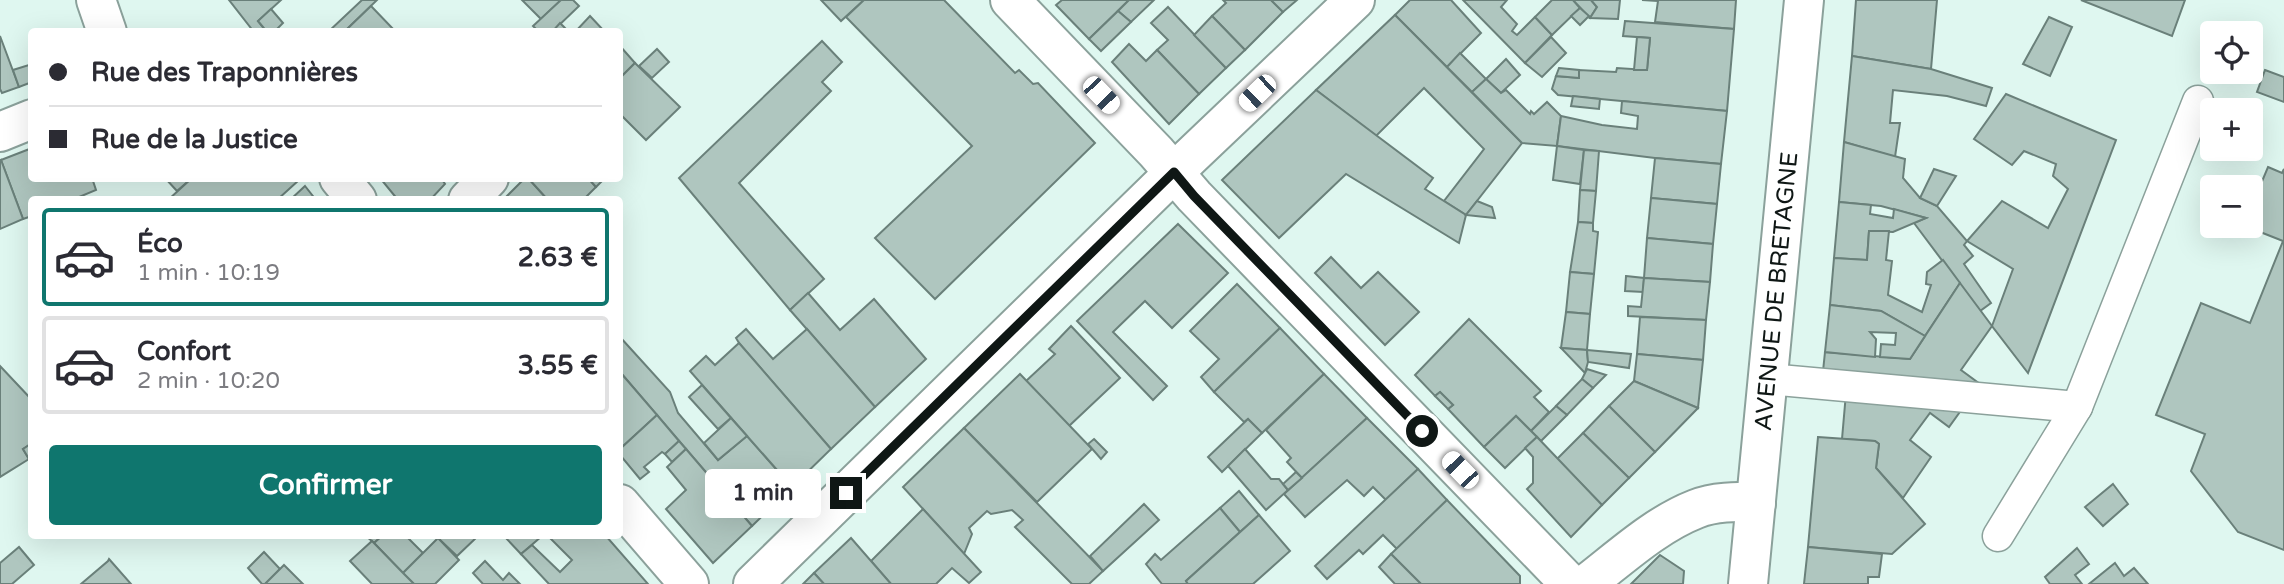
<!DOCTYPE html>
<html lang="fr">
<meta charset="utf-8">
<style>
:root{--surface:#fff;--page:#f2f2f3;--text:#2b2b33;--muted:#7c7c81;--line:#e1e1e2;--accent:#0f766e}
body{margin:0;font-family:"Varela Round",sans-serif;background:var(--page);color:var(--text);height:100vh;display:flex;flex-direction:column;font-size:26px;white-space:nowrap}
*{box-sizing:border-box;margin:0}
p{font-size:23px;color:var(--muted)}
.icon{flex:none;width:38px;height:38px;fill:none;stroke:currentColor;stroke-width:2;stroke-linecap:round;stroke-linejoin:round}
.map{position:relative;flex:1;overflow:hidden}
.panel{position:absolute;left:28px;top:196px;width:595px;height:343px;display:flex;flex-direction:column;background:var(--surface);border-radius:7px;box-shadow:0 7px 28px #0002}
.panel>*{flex:none}
.hud{position:absolute;left:28px;top:28px;width:595px;height:154px;border-radius:7px;box-shadow:0 7px 28px #0002;display:grid;align-content:center;height:154px;padding:0 21px;background:var(--surface)}
.controls{position:absolute;left:2200px;top:21px;display:grid;gap:14px}
.controls a{display:grid;place-items:center;width:63px;height:63px;border-radius:7px;background:var(--surface);box-shadow:0 7px 28px #0002;font-size:35px}
.end{position:absolute;width:32px;height:32px;margin:-16px;border:9px solid #0f1715;background:#fff;box-shadow:0 0 0 4px #fff}
.from{border-radius:50%}
.bubble{position:absolute;height:49px;border-radius:7px;background:var(--surface);box-shadow:0 7px 28px #0002;font-size:23px;font-weight:800;line-height:49px;text-align:center}
.car{position:absolute;width:21px;height:42px;margin:-21px -10px;border-radius:9px;box-shadow:0 0 5px 2px #0007;background:linear-gradient(#fff 24%,#345 0 40%,#fff 0 76%,#345 0 86%,#fff 0)}
.hud b{display:flex;align-items:center;gap:24px;height:66px;font-size:26px}
.hud b+b{border-top:2px solid var(--line)}
.hud i{width:18px;height:18px;background:var(--text)}
ul{padding:12px 0 0;list-style:none}
li{display:flex;align-items:center;gap:21px;height:98px;margin:0 14px 10px;padding:0 7px;border:4px solid var(--line);border-radius:7px}
li div{flex:1}
li b{display:block;font-size:26px}
li em{font-style:normal;font-weight:800}
li.on{border-color:var(--accent)}
li>.icon{width:63px;height:63px;stroke-width:1.5}
.action{display:flex;gap:14px;margin-top:auto;padding:14px 21px}
.action a{flex:1;height:80px;border-radius:7px;background:var(--accent);color:#fff;font-size:28px;font-weight:800;line-height:80px;text-align:center}
.map>svg:first-child{display:block}
</style>
<div class="map">
<svg width="2284" height="584" viewBox="0 0 2284 584">
<rect width="100%" height="100%" fill="#dff7f0"/>
<g fill="#afc6bf" stroke="#6a807a" stroke-width="2">
<path d="M229 0H281L258 21 267 32H254Z"/>
<path d="M362 0H377L344 32H328Z"/>
<path d="M522 0H561L541 19Z"/>
<path d="M561 0H573L579 6 552 32H539L533 26Z"/>
<path d="M821 0H864L841 21Z"/>
<path d="M864 0H944L1015 73 1019 70 1033 84 1038 83 1095 143 935 299 875 238 972 146 846 17Z"/>
<path d="M1062 0H1129L1089 39 1056 5Z"/>
<path d="M1129 0H1154L1131 22 1118 11Z"/>
<path d="M1223 0H1271L1283 12 1245 50 1212 16 1226 3Z"/>
<path d="M1271 0H1297L1283 12Z"/>
<path d="M1410 0H1451L1481 33 1447 67 1395 15Z"/>
<path d="M1463 0H1507L1501 7 1517 24 1512 31 1517 35 1535 17 1552 35 1525 63Z"/>
<path d="M1552 0H1573L1580 8 1552 35 1535 17Z"/>
<path d="M1573 0H1591L1597 7 1590 18Z"/>
<path d="M1591 0H1620L1618 19 1590 18 1597 7Z"/>
<path d="M1642 0H1736L1734 29 1655 22 1658 1Z"/>
<path d="M1856 0H1937L1931 69 1852 56Z"/>
<path d="M2081 0H2185L2172 36Z"/>
<path d="M371 6 396 32H344Z"/>
<path d="M1168 7 1226 68 1199 94 1157 50 1168 40 1151 23Z"/>
<path d="M1580 8 1589 16 1580 25 1571 16Z"/>
<path d="M271 9 283 23 274 32H267L258 21Z"/>
<path d="M1118 11 1131 22 1101 51 1089 39Z"/>
<path d="M1395 15 1522 143 1466 215 1444 201 1484 149 1424 88 1376 136 1316 90Z"/>
<path d="M590 16 605 32H575Z"/>
<path d="M1212 16 1245 50 1226 68 1194 35Z"/>
<path d="M2049 17 2072 27 2050 76 2023 64Z"/>
<path d="M1625 21 1734 29 1727 111 1558 95 1552 89 1556 76 1579 78V70L1616 72 1617 68 1647 70 1650 38 1623 36Z"/>
<path d="M560 23 569 32H552Z"/>
<path d="M0 36 19 87 2 93 0 89Z"/>
<path d="M1551 37 1566 53 1542 77 1525 63Z"/>
<path d="M1637 37 1650 38 1647 70H1634Z"/>
<path d="M822 41 842 62 822 82 831 91 739 183 824 279 790 310 679 178Z"/>
<path d="M1129 44 1146 61 1157 50 1199 94 1169 124 1112 62Z"/>
<path d="M620 46 635 63 620 78Z"/>
<path d="M657 49 669 62 652 78 639 66Z"/>
<path d="M1460 53 1486 79 1472 92 1447 67Z"/>
<path d="M1852 56 1931 69 1992 88 1986 106 1947 96 1893 90 1890 123H1900L1895 157 1844 142Z"/>
<path d="M1506 59 1520 75 1501 93 1486 79Z"/>
<path d="M635 63 680 107 646 140 620 114V78Z"/>
<path d="M32 64V82L19 87 13 70Z"/>
<path d="M1559 68 1579 70V78L1556 76Z"/>
<path d="M2265 70 2284 77V102L2257 92Z"/>
<path d="M1486 79 1501 93 1506 90 1530 114 1531 111 1534 114 1547 102 1561 116 1557 146 1522 143 1472 92Z"/>
<path d="M1316 90 1433 178 1425 189 1466 215 1459 243 1346 174 1279 238 1222 180Z"/>
<path d="M2006 94 2116 140 2028 373 1992 326 2013 269 1967 241 2002 201 2048 228 2068 189 2053 176 2056 164 2024 151 2012 165 1974 139Z"/>
<path d="M1573 96 1600 99 1599 109 1571 106Z"/>
<path d="M1622 101 1727 111 1721 164 1655 158 1557 146 1561 116 1602 125 1637 129 1638 116 1621 113Z"/>
<path d="M1844 142 1905 159 1903 178 1920 198 1937 206 1967 241 1964 245 1973 256 1964 264 1991 303 1980 311 1914 223 1926 218 1881 206 1839 202Z"/>
<path d="M1557 146 1584 150 1580 184 1553 180Z"/>
<path d="M32 148V178H92L96 190 72 200H32V216L23 219 1 160Z"/>
<path d="M1584 150 1599 151 1596 191 1580 190Z"/>
<path d="M1655 158 1721 164 1717 204 1651 198Z"/>
<path d="M1 160 23 219 0 229V161Z"/>
<path d="M2268 167 2282 173 2284 169V550L2238 532 2191 471 2205 434 2156 415 2201 303 2250 323 2283 241 2245 226H2250V210Z"/>
<path d="M1934 169 1956 176 1937 206 1920 198Z"/>
<path d="M165 178H192L177 191Z"/>
<path d="M192 178H298L299 180 277 200H168Z"/>
<path d="M380 178H441L445 184 430 200H398Z"/>
<path d="M525 178H528L548 200H503Z"/>
<path d="M528 178H588L596 187 583 200H548Z"/>
<path d="M588 178H605L596 187Z"/>
<path d="M305 186 316 200H290Z"/>
<path d="M1580 190 1596 191 1593 223 1578 222Z"/>
<path d="M1651 198 1717 204 1713 244 1647 238Z"/>
<path d="M1477 201 1492 207 1495 218 1466 215Z"/>
<path d="M1839 202 1871 205 1870 214 1893 218 1894 209 1926 218 1893 232 1869 231 1867 260 1834 258Z"/>
<path d="M1578 222 1593 223V231L1598 232 1594 274 1570 272Z"/>
<path d="M1178 224 1228 273 1172 328 1145 301 1113 332 1167 386 1153 400 1077 321Z"/>
<path d="M1869 231H1889L1886 260 1892 261 1888 295 1922 312 1931 285 1926 284 1927 272 1943 260 1960 283 1925 336 1881 311 1830 305 1834 258 1867 260Z"/>
<path d="M1647 238 1713 244 1710 282 1644 278Z"/>
<path d="M1331 257 1361 288 1378 272 1419 312 1385 345 1315 273Z"/>
<path d="M1570 272 1594 274 1590 314 1566 312Z"/>
<path d="M1626 276 1644 278 1643 292 1625 291Z"/>
<path d="M1644 278 1710 282 1706 320 1628 316V306L1641 307Z"/>
<path d="M1960 283 1992 326 1961 370 1980 384 1949 427 1930 413 1910 440 1931 457 1903 498 1876 468 1879 444 1875 441 1842 439 1846 393 1822 381 1825 352 1910 359Z"/>
<path d="M1237 284 1280 328 1214 392 1201 377 1219 359 1190 331Z"/>
<path d="M808 293 840 330 874 299 926 359 875 407 790 310Z"/>
<path d="M1830 305 1881 311 1925 336 1910 359 1880 357 1881 344 1895 345 1896 333 1870 332 1876 339 1875 357 1825 352Z"/>
<path d="M1566 312 1590 314 1587 350 1561 348Z"/>
<path d="M1640 317 1706 320 1703 360 1637 354Z"/>
<path d="M1469 319 1541 391 1534 397 1549 412 1531 431 1516 416 1484 447 1448 409 1453 405 1440 392 1435 396 1415 375Z"/>
<path d="M1071 326 1120 378 1069 426 1026 381 1055 354 1049 349Z"/>
<path d="M1280 328 1324 374 1262 433 1248 419 1244 422 1214 392Z"/>
<path d="M746 329 773 359 807 329 875 407 831 449 739 343 736 338Z"/>
<path d="M620 337 670 392 678 413 718 460 747 436 792 487 752 526 620 372Z"/>
<path d="M739 343 831 449 792 487 690 371 706 356 715 365Z"/>
<path d="M1561 348 1587 350 1588 362 1585 373Z"/>
<path d="M1587 350 1631 354 1629 368 1588 362Z"/>
<path d="M1637 354 1703 360 1698 408 1634 381Z"/>
<path d="M0 366 32 400V443L23 449 29 459 0 477Z"/>
<path d="M1587 369 1606 375 1593 388 1582 379Z"/>
<path d="M620 372 657 415 620 449Z"/>
<path d="M1020 374 1092 449 1037 502 964 428Z"/>
<path d="M1324 374 1367 418 1302 478 1287 462 1291 458 1266 430Z"/>
<path d="M1582 379 1593 388 1567 415 1556 406Z"/>
<path d="M1634 381 1698 408 1655 452 1609 406Z"/>
<path d="M702 385 731 418 718 429 689 397Z"/>
<path d="M1440 392 1453 405 1448 409 1435 396Z"/>
<path d="M1556 406 1567 415 1541 441 1531 431Z"/>
<path d="M1609 406 1655 452 1629 478 1583 433Z"/>
<path d="M657 415 679 441 665 454 662 452 644 467 649 472 640 479 620 455V449Z"/>
<path d="M1516 416 1537 437 1505 468 1484 447Z"/>
<path d="M731 418 747 436 718 460 704 443Z"/>
<path d="M1367 418 1418 469 1386 500 1373 487 1364 496 1347 480 1305 517 1284 494Z"/>
<path d="M1248 419 1262 433 1222 472 1208 457Z"/>
<path d="M964 428 1103 571 1089 584H1072L1015 527 1023 520 1012 510 991 514 987 511 969 528 972 534 964 554 903 487Z"/>
<path d="M1583 433 1629 478 1602 505 1557 459Z"/>
<path d="M1537 437 1602 505 1571 537 1527 489 1533 483V457L1525 448Z"/>
<path d="M1818 437 1875 441 1879 444 1876 468 1925 524 1892 554 1808 547Z"/>
<path d="M1094 439 1107 452 1101 459 1088 444Z"/>
<path d="M679 441 686 449 672 462 665 454Z"/>
<path d="M32 443V457L29 459 23 449Z"/>
<path d="M686 449 752 526 713 563 666 509 686 490 667 467Z"/>
<path d="M1245 449 1271 479H1279L1288 490 1266 510 1228 466Z"/>
<path d="M1418 469 1447 500 1397 549 1383 535 1363 554 1359 550 1327 579 1315 566Z"/>
<path d="M1296 472 1302 478 1288 490 1283 484Z"/>
<path d="M2113 484 2128 504 2103 526 2085 507Z"/>
<path d="M1239 491 1259 515 1240 532 1220 508Z"/>
<path d="M1447 500 1520 576V584H1421L1391 554Z"/>
<path d="M1144 504 1159 520 1103 571 1090 556Z"/>
<path d="M1220 508 1240 532 1186 581 1188 584H1162L1146 564 1155 554 1161 560Z"/>
<path d="M923 509 981 572 969 583 952 568 936 584H891L871 561Z"/>
<path d="M1259 515 1290 551 1253 584H1188L1186 581Z"/>
<path d="M366 536H382L374 543Z"/>
<path d="M382 536H406L423 553 403 573 374 543Z"/>
<path d="M441 536H478L457 556 438 538Z"/>
<path d="M504 536H542L521 554Z"/>
<path d="M548 536H606L648 584H549L521 554 532 545 560 572 572 560Z"/>
<path d="M438 538 459 560 435 584H414L403 573Z"/>
<path d="M851 538 891 584H824L814 573Z"/>
<path d="M372 541 403 573 414 584H372L350 561Z"/>
<path d="M19 547 34 565 12 584H0V563Z"/>
<path d="M1808 547 1882 554 1879 577H1868V584H1804Z"/>
<path d="M2077 548 2089 564 2075 575 2082 584H2050L2045 577Z"/>
<path d="M264 552 280 569 265 584H262L248 568Z"/>
<path d="M1391 554 1421 584H1395L1379 567Z"/>
<path d="M1660 555 1684 571 1683 584H1631Z"/>
<path d="M109 559 131 584H81L108 561Z"/>
<path d="M485 561 503 580 509 573 520 584H483L473 573Z"/>
<path d="M2115 563 2124 576 2134 568 2148 584H2089Z"/>
<path d="M284 565 303 584H265Z"/>
<path d="M814 573 824 584H803Z"/>
</g>
<g fill="none" stroke-linecap="round" stroke-linejoin="round">
<defs>
<g id="service">
<path d="M1768 379 2077 407 2198 101"/>
<path d="M1998 536 2077 407"/>
</g>
<g id="minor">
<path d="M96 0 107 32"/>
<path d="M1010 0 1156 152 1194 196 1570 584"/>
<path d="M0 132 32 119"/>
<path d="M339 178 357 200"/>
<path d="M468 200 489 178"/>
<path d="M620 504 689 584"/>
<path d="M753 584 1190 157 1355 0"/>
<path d="M1586 584C1620 558 1655 525 1696 509 1713 502 1737 501 1756 503"/>
</g>
<g id="primary">
<path id="s1" d="M1748 584 1804 0"/>
</g>
</defs>
<use href="#service" stroke="#8ba19b" stroke-width="33"/>
<use href="#minor" stroke="#8ba19b" stroke-width="42"/>
<use href="#primary" stroke="#8ba19b" stroke-width="42"/>
<use href="#service" stroke="#fff" stroke-width="30"/>
<use href="#minor" stroke="#fff" stroke-width="38"/>
<use href="#primary" stroke="#fff" stroke-width="38"/>
</g>
<g fill="none" stroke-linecap="round" stroke-linejoin="round">
<path stroke="#0f1715" stroke-width="9" d="M846 493 1174 172 1194 196 1422 431"/>
</g>
<g text-anchor="middle" stroke-width="5" stroke-linejoin="round" paint-order="stroke">
<g font-size="24" fill="#0f1715" stroke="#fff">
<text dy="8" stroke="none"><textPath href="#s1" startOffset="294">AVENUE DE BRETAGNE</textPath></text>
</g>
</g>
</svg>
<div class="controls">
<a><svg class="icon" aria-label="locate" viewBox="0 0 24 24"><circle cx="12" cy="12" r="6"/><path d="M12 2v4M12 18v4M2 12h4M18 12h4"/></svg></a>
<a>+</a>
<a>−</a>
</div>
<i class="end from" style="left:1422px;top:431px"></i>
<i class="end" style="left:846px;top:493px"></i>
<div class="bubble" style="left:705px;top:469px;width:116px">1 min</div>
<i class="car" style="left:1257px;top:93px;rotate:226deg"></i>
<i class="car" style="left:1101px;top:95px;rotate:136deg"></i>
<i class="car" style="left:1460px;top:470px;rotate:316deg"></i>
<div class="hud">
<b><i class="from"></i>Rue des Traponnières</b>
<b><i></i>Rue de la Justice</b>
</div>
<section class="panel">
<ul>
<li class="on"><svg class="icon" aria-label="car" viewBox="0 0 24 24"><path d="M5 17H2v-5l4-1 3-4h7l3 4 3 1v5h-3M9 17h6M6 11h13"/><circle cx="7" cy="17" r="2"/><circle cx="17" cy="17" r="2"/></svg><div><b>Éco</b><p>1 min · 10:19</p></div><em>2.63 €</em></li>
<li><svg class="icon" aria-label="car" viewBox="0 0 24 24"><path d="M5 17H2v-5l4-1 3-4h7l3 4 3 1v5h-3M9 17h6M6 11h13"/><circle cx="7" cy="17" r="2"/><circle cx="17" cy="17" r="2"/></svg><div><b>Confort</b><p>2 min · 10:20</p></div><em>3.55 €</em></li>
</ul>
<div class="action"><a>Confirmer</a></div>
</section>
</div>
